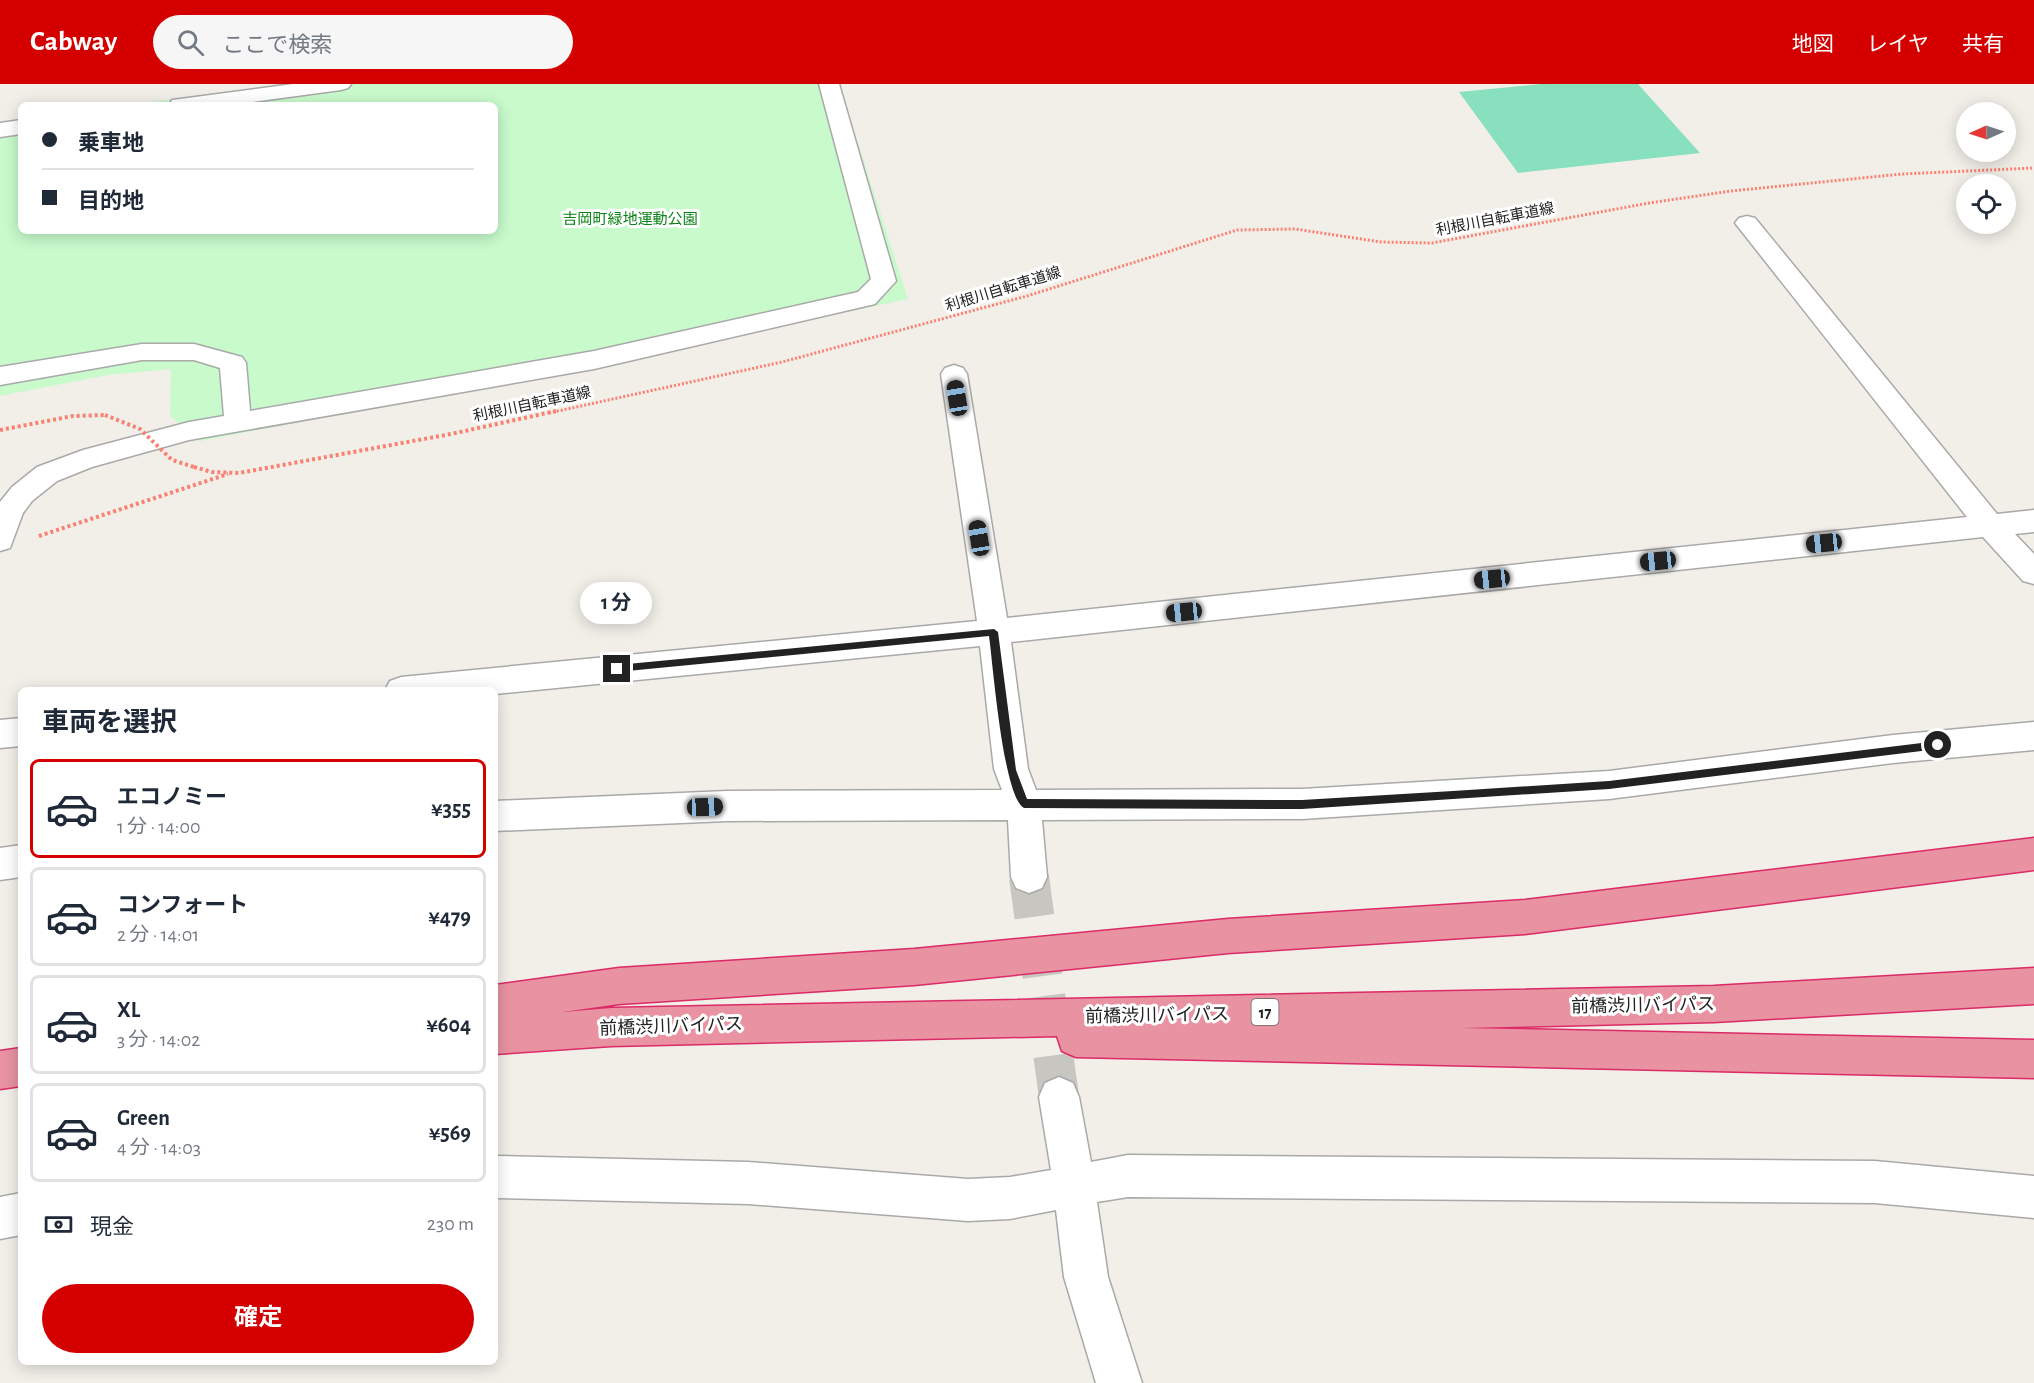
<!DOCTYPE html>
<html lang="ja">
<meta charset="utf-8">
<style>
:root{--surface:#fff;--page:#f6f6f7;--text:#1f2937;--muted:#747a83;--line:#e0e1e3;--accent:#d40000}
body{margin:0;font-family:"Alegreya Sans","Noto Sans JP",sans-serif;background:var(--page);color:var(--text);height:100vh;display:flex;flex-direction:column;font-size:22px;white-space:nowrap}
*{box-sizing:border-box;margin:0}
p{font-size:20px;color:var(--muted)}
.icon{flex:none;width:33px;height:33px;fill:none;stroke:currentColor;stroke-width:2;stroke-linecap:round;stroke-linejoin:round}
.map{position:relative;flex:1;overflow:hidden}
.sheet{position:absolute;left:18px;top:603px;width:480px;height:678px;display:flex;flex-direction:column;background:var(--surface);border-radius:9px;box-shadow:0 3px 15px #0003}
.sheet>*{flex:none}
.top-card{position:absolute;left:18px;top:18px;width:480px;height:132px;border-radius:9px;box-shadow:0 3px 15px #0003;display:grid;align-content:center;height:132px;padding:0 24px;background:var(--surface)}
.needle{width:39px;rotate:267deg}
.fabs{position:absolute;left:1956px;top:18px;display:grid;gap:12px}
.fabs a{display:grid;place-items:center;width:60px;height:60px;border-radius:50%;background:var(--surface);box-shadow:0 3px 15px #0003;font-size:30px}
.end{position:absolute;width:27px;height:27px;margin:-14px;border:8px solid #222;background:#fff;box-shadow:0 0 0 3px #fff}
.from{border-radius:50%}
.bubble{position:absolute;height:42px;border-radius:21px;background:var(--surface);box-shadow:0 3px 15px #0003;font-size:20px;font-weight:700;line-height:42px;text-align:center}
.car{position:absolute;width:18px;height:36px;margin:-18px -9px;border-radius:8px;box-shadow:0 0 4px 2px #0007;background:linear-gradient(#222 24%,#8ab4d8 0 40%,#222 0 76%,#8ab4d8 0 86%,#222 0)}
.top-card b{display:flex;align-items:center;gap:21px;height:57px;font-size:22px}
.top-card b+b{border-top:2px solid var(--line)}
.top-card i{width:15px;height:15px;background:var(--text)}
ul{padding:0;list-style:none}
li{display:flex;align-items:center;gap:18px;height:99px;margin:0 12px 9px;padding:0 12px;border:3px solid var(--line);border-radius:9px}
li div{flex:1}
li b{display:block;font-size:22px}
li em{font-style:normal;font-weight:700}
li.active{border-color:var(--accent)}
li>.icon{width:54px;height:54px;stroke-width:1.5}
h2{padding:0 24px;font-size:27px;line-height:72px}
.pay{display:flex;align-items:center;gap:15px;height:66px;padding:0 24px;font-size:22px}
.pay p{margin-inline-start:auto}
.action{display:flex;gap:12px;margin-top:auto;padding:12px 24px}
.action a{flex:1;height:69px;border-radius:36px;background:var(--accent);color:#fff;font-size:24px;font-weight:700;line-height:69px;text-align:center}
header{display:flex;align-items:center;gap:36px;box-sizing:border-box;height:84px;padding:0 30px;background:var(--accent);color:#fff}
header strong{font-size:28px}
nav{display:flex;gap:33px;margin-inline-start:auto;font-size:21px}
.search{width:420px;height:54px;background:var(--page);display:flex;align-items:center;gap:15px;box-sizing:border-box;padding:0 21px;border-radius:33px;color:var(--muted);font-size:22px}
.map>svg:first-child{display:block}
</style>
<header>
<strong>Cabway</strong>
<div class="search"><svg class="icon" aria-label="search" viewBox="0 0 24 24"><circle cx="10" cy="10" r="6"/><path d="M15 15l6 6"/></svg>ここで検索</div>
<nav><a>地図</a><a>レイヤ</a><a>共有</a></nav>
</header>
<div class="map">
<svg width="2034" height="1299" viewBox="0 0 2034 1299">
<rect width="100%" height="100%" fill="#f2efe9"/>
<path fill="#c8facc" d="M281 0H839L908 215 598 281 200 357 170 332 171 285 108 291 0 312V39L21 36V147H495V21H130Z"/>
<path fill="#88e0be" d="M1542 0H1638L1700 69 1518 89 1459 8Z"/>
<g fill="none" stroke-linecap="round" stroke-linejoin="round">
<path stroke="#c8c6c1" stroke-width="40" stroke-dasharray="40 20" stroke-linecap="butt" d="M1029 793 1059 1013"/>
<defs>
<g id="minor">
<path d="M293 0H351L348 4 341 6 229 21H169L172 16 180 15Z"/>
<path d="M819 0H839L896 197 875 220 594 285 189 356 92 383 57 397 32 417 23 429 10 464 0 467V418L12 403 37 383 83 366 189 338 224 332 220 284 194 276H142L0 301V283L142 260H194L242 273 246 279 250 327 594 267 858 208 871 195Z"/>
<path d="M21 36V50L0 53V39Z"/>
<path d="M1747 132 1755 134 1997 430 2034 426V448L2015 450 2034 470V500L2023 497 1983 453 1011 558 1028 685 1036 706 1302 705 1609 687 1893 651 2034 638V666L1893 679 1609 715 1302 735 1042 736 1047 793 1042 804 1029 809 1016 804 1011 793 1008 736 727 737 495 747V717L727 707 1002 706 994 685 980 562 495 610V606H385L390 597 401 593 977 537 941 290 945 284 954 281 963 284 967 290 1007 534 1967 433 1739 144 1735 139 1739 134Z"/>
<path d="M21 634V662L0 664V636Z"/>
<path d="M21 761V793L0 796V764Z"/>
<path d="M1059 993 1073 999 1079 1013 1091 1078 1128 1071 1875 1077 2034 1092V1134L1875 1119 1128 1113 1097 1118 1108 1193 1142 1299H1096L1064 1193 1056 1126 1010 1135 968 1137 748 1120 495 1114V1072L748 1078 968 1095 1010 1093 1051 1086 1039 1013 1045 999Z"/>
<path d="M21 1109V1151L0 1155V1113Z"/>
</g>
<g id="highway">
<path d="M2034 754V786L1525 850 1228 869 914 901 619 920 563 928 611 924 1714 902 2034 884V920L1714 938 1462 944 2034 956V994L1076 973 1062 967 1057 952 611 962 495 970V901L619 884 914 865 1228 835 1525 816Z"/>
<path d="M21 964V1002L0 1005V967Z"/>
</g>
</defs>
<use href="#minor" stroke="#a9a9a9" stroke-width="3"/>
<use href="#highway" stroke="#dc2a67" stroke-width="3"/>
<path stroke="#fa8072" stroke-width="3" stroke-dasharray="2 2" stroke-linecap="butt" d="M549 329 782 278 1027 212 1237 146 1295 145 1381 158 1432 159 1649 119 1731 107 1902 90 2034 84"/>
<g stroke="#fa8072" stroke-width="4" stroke-dasharray="3 3" stroke-linecap="butt">
<path d="M0 346 73 332 105 331"/>
<path d="M194 383 212 388 239 389 451 350 556 327"/>
<path d="M39 452 228 390"/>
</g>
<use href="#minor" fill="#fff" fill-rule="evenodd"/>
<use href="#highway" fill="#e892a2" fill-rule="evenodd"/>
<path stroke="#fa8072" stroke-width="4" stroke-dasharray="3 3" stroke-linecap="butt" d="M105 331 140 345 172 376 194 383"/>
</g>
<path fill="#222" d="M994 545 998 548 1016 686 1027 715 1302 716 1453 707 1609 697 1938 657 1943 661 1938 665 1609 705 1453 715 1302 725 1024 724C1003 713 993 580 989 552L617 588 612 585 617 581Z"/>
<g text-anchor="middle" stroke-width="6" stroke-linejoin="round" paint-order="stroke">
<g font-size="15" fill="#0c8416" stroke="#fff">
<text x="630" y="140">吉岡町緑地運動公園</text>
</g>
<g font-size="15" fill="#222" stroke="#fff">
<text transform="translate(1495 135) rotate(-11)" y="5">利根川自転車道線</text>
<text transform="translate(1003 205) rotate(-17)" y="5">利根川自転車道線</text>
<text transform="translate(532 320) rotate(-12)" y="5">利根川自転車道線</text>
</g>
<rect fill="#fff" stroke="#646464" stroke-width="1.5" x="1251.5" y="915" width="27" height="26" rx="4.5"/>
<g font-size="16" font-weight="bold" fill="#222">
<text x="1265" y="934">17</text>
</g>
<g font-size="18" fill="#222" stroke="#fff">
<text transform="translate(1643 921) rotate(-1)" y="6">前橋渋川バイパス</text>
<text transform="translate(1157 931) rotate(-1)" y="6">前橋渋川バイパス</text>
<text transform="translate(671 942) rotate(-2)" y="6">前橋渋川バイパス</text>
</g>
</g>
</svg>
<div class="fabs">
<a><svg class="needle" viewBox="-14 -14 28 28"><path d="M0-13l5 13h-10z" fill="#e53935"/><path d="M0 13l5-13h-10z" fill="#747a83"/></svg></a>
<a><svg class="icon" aria-label="locate" viewBox="0 0 24 24"><circle cx="12" cy="12" r="6"/><path d="M12 2v4M12 18v4M2 12h4M18 12h4"/></svg></a>
</div>
<i class="end from" style="left:1938px;top:661px"></i>
<i class="end" style="left:617px;top:585px"></i>
<div class="bubble" style="left:580px;top:498px;width:72px">1 分</div>
<i class="car" style="left:957px;top:314px;rotate:351deg"></i>
<i class="car" style="left:979px;top:454px;rotate:351deg"></i>
<i class="car" style="left:1824px;top:459px;rotate:264deg"></i>
<i class="car" style="left:1658px;top:477px;rotate:264deg"></i>
<i class="car" style="left:1492px;top:495px;rotate:264deg"></i>
<i class="car" style="left:1184px;top:528px;rotate:264deg"></i>
<i class="car" style="left:705px;top:723px;rotate:88deg"></i>
<div class="top-card">
<b><i class="from"></i>乗車地</b>
<b><i></i>目的地</b>
</div>
<section class="sheet">
<h2>車両を選択</h2>
<ul>
<li class="active"><svg class="icon" aria-label="car" viewBox="0 0 24 24"><path d="M5 17H2v-5l4-1 3-4h7l3 4 3 1v5h-3M9 17h6M6 11h13"/><circle cx="7" cy="17" r="2"/><circle cx="17" cy="17" r="2"/></svg><div><b>エコノミー</b><p>1 分 · 14:00</p></div><em>¥355</em></li>
<li><svg class="icon" aria-label="car" viewBox="0 0 24 24"><path d="M5 17H2v-5l4-1 3-4h7l3 4 3 1v5h-3M9 17h6M6 11h13"/><circle cx="7" cy="17" r="2"/><circle cx="17" cy="17" r="2"/></svg><div><b>コンフォート</b><p>2 分 · 14:01</p></div><em>¥479</em></li>
<li><svg class="icon" aria-label="car" viewBox="0 0 24 24"><path d="M5 17H2v-5l4-1 3-4h7l3 4 3 1v5h-3M9 17h6M6 11h13"/><circle cx="7" cy="17" r="2"/><circle cx="17" cy="17" r="2"/></svg><div><b>XL</b><p>3 分 · 14:02</p></div><em>¥604</em></li>
<li><svg class="icon" aria-label="car" viewBox="0 0 24 24"><path d="M5 17H2v-5l4-1 3-4h7l3 4 3 1v5h-3M9 17h6M6 11h13"/><circle cx="7" cy="17" r="2"/><circle cx="17" cy="17" r="2"/></svg><div><b>Green</b><p>4 分 · 14:03</p></div><em>¥569</em></li>
</ul>
<div class="pay"><svg class="icon" aria-label="cash" viewBox="0 0 24 24"><path d="M3 7h18v10H3z"/><circle cx="12" cy="12" r="2"/></svg>現金<p>230 m</p></div>
<div class="action"><a>確定</a></div>
</section>
</div>
